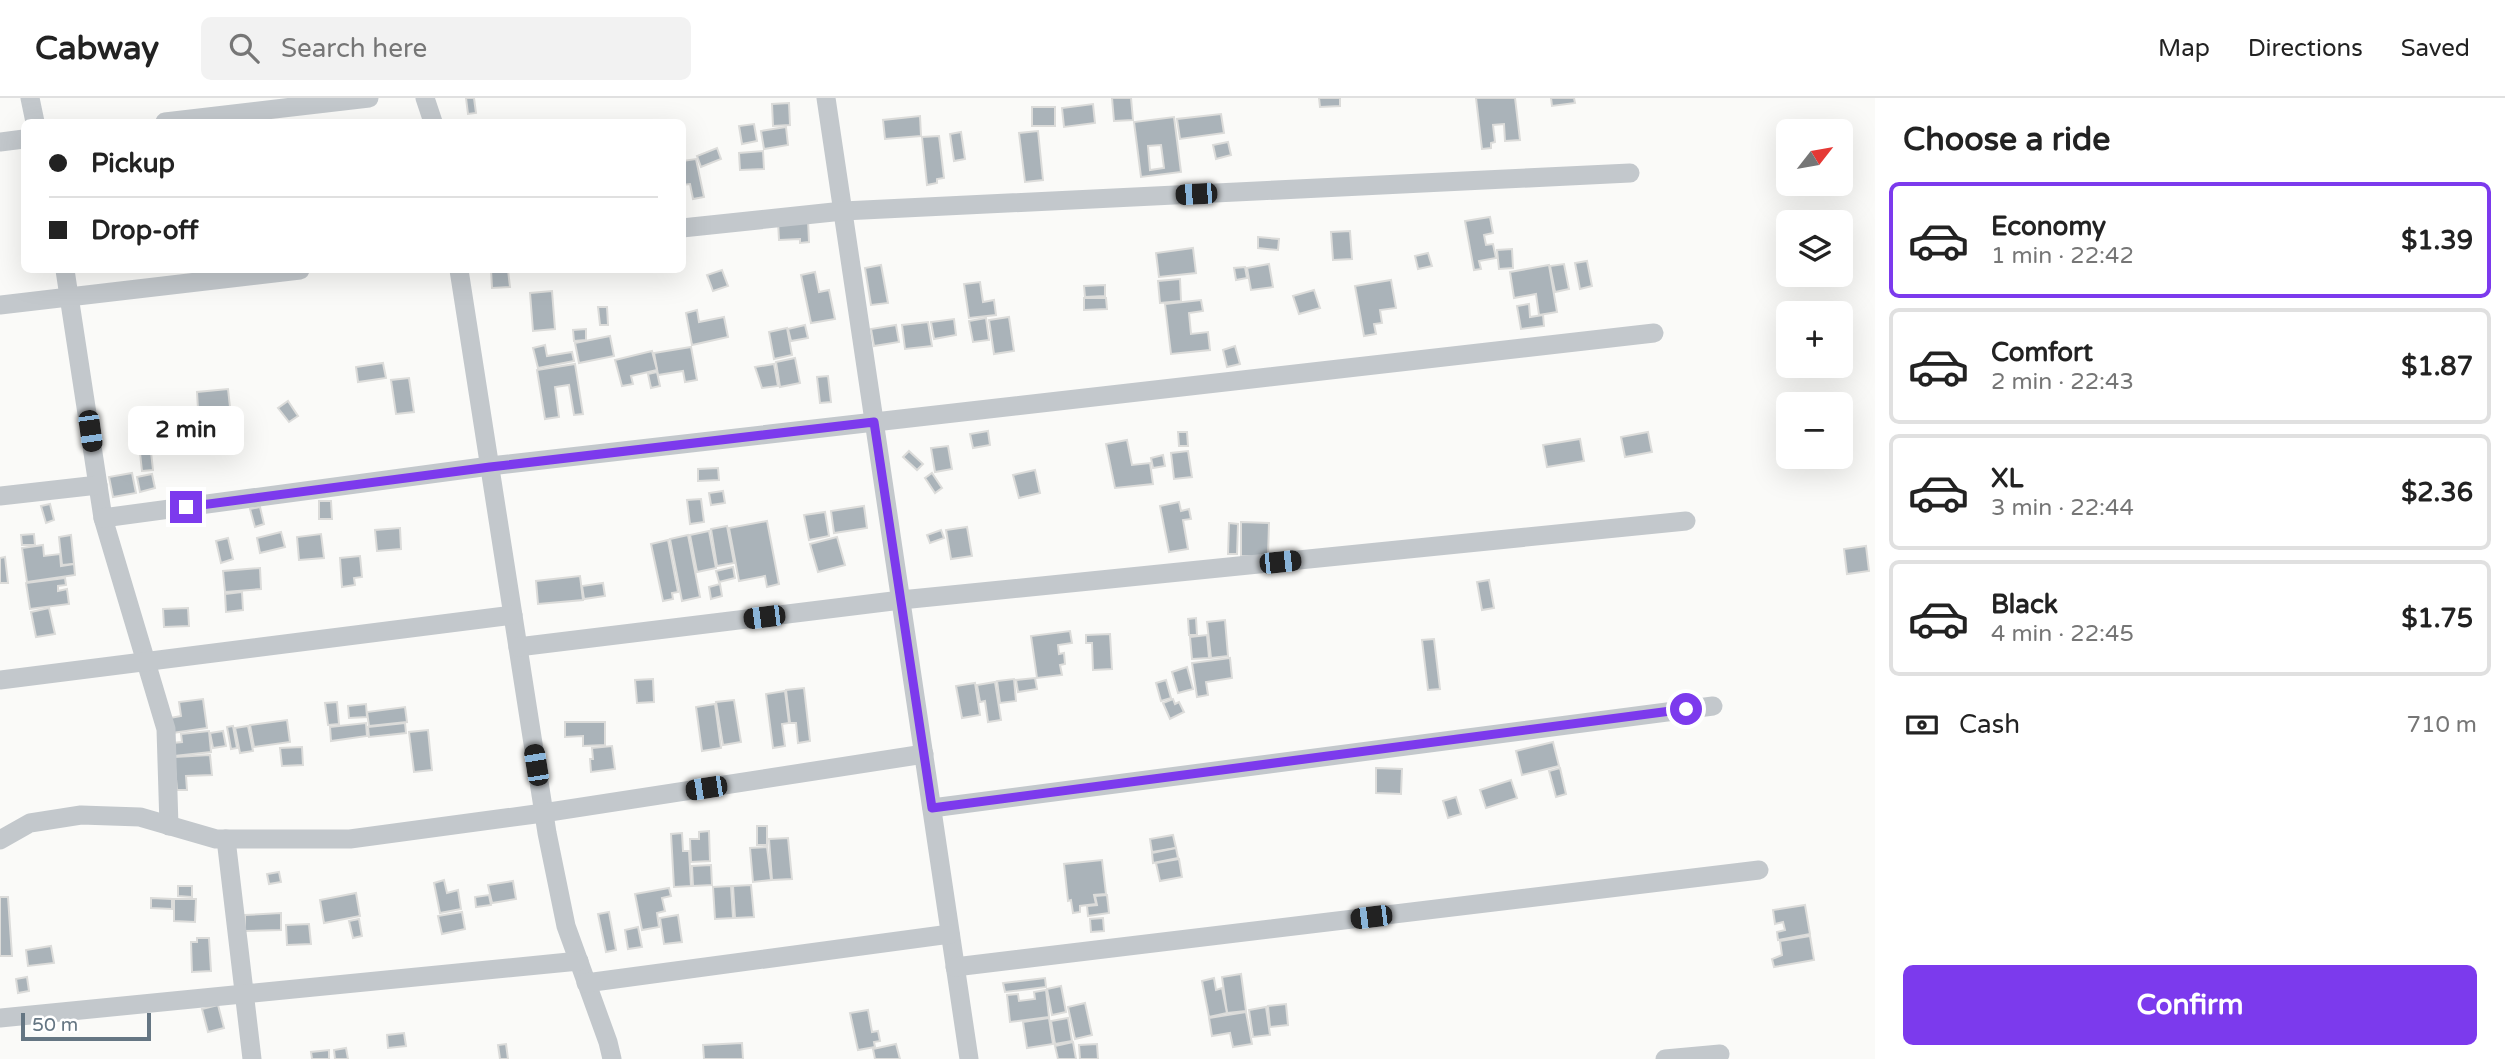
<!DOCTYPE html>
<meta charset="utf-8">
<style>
:root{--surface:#fff;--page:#f2f2f2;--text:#222;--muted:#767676;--line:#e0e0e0;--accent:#7c3aed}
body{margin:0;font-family:"Varela Round",sans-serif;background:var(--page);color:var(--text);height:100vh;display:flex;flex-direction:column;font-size:26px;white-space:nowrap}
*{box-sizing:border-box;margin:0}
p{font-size:23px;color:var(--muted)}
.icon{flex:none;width:38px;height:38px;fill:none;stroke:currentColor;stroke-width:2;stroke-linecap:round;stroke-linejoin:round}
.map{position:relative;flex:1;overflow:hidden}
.details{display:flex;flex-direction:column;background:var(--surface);width:630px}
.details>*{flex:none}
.guide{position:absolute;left:21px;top:21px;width:665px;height:154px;border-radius:10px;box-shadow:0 7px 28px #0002;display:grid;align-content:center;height:154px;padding:0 28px;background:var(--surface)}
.needle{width:46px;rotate:59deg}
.controls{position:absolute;left:1776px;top:21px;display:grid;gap:14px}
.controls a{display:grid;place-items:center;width:77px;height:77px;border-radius:10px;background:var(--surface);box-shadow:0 7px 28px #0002;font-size:35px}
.scale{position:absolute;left:21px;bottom:18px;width:130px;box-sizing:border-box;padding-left:7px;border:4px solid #657683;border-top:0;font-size:19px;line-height:24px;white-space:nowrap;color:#657683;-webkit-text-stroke:5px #fff;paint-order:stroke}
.end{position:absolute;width:32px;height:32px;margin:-16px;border:9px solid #7c3aed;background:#fff;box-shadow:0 0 0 4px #fff}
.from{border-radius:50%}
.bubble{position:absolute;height:49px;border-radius:10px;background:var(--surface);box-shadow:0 7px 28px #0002;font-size:23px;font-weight:700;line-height:49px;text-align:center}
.car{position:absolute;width:21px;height:42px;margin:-21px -10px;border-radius:9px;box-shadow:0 0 5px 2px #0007;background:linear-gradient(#222 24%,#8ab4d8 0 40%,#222 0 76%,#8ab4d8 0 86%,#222 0)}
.guide b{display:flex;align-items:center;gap:24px;height:66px;font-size:26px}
.guide b+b{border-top:2px solid var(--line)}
.guide i{width:18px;height:18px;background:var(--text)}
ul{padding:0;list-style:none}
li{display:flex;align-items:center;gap:21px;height:116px;margin:0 14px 10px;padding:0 14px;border:4px solid var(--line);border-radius:10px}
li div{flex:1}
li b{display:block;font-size:26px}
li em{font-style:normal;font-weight:700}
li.current{border-color:var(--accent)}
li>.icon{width:63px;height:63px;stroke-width:1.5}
h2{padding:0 28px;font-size:32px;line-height:84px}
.pay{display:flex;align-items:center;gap:18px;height:77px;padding:0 28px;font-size:26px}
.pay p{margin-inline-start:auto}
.cta{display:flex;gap:14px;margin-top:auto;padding:14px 28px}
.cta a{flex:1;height:80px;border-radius:10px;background:var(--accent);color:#fff;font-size:28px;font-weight:700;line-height:80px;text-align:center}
header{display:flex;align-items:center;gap:42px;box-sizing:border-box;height:98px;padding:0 35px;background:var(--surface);border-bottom:2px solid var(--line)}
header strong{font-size:33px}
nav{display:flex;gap:38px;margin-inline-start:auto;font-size:24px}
.search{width:490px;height:63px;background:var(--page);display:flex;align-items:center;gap:18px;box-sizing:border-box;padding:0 24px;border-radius:10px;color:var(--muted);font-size:26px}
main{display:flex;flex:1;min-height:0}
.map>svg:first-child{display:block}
</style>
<header>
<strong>Cabway</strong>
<div class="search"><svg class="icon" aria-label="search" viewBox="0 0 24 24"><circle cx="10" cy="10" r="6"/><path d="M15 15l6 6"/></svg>Search here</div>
<nav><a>Map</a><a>Directions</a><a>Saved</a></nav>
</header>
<main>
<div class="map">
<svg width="1875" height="961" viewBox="0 0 1875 961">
<rect width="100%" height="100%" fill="#fafaf8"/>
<g fill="#aab3b9" stroke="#dcdcda" stroke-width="2" fill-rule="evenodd">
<path d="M466 0H474L476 15 468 16Z"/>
<path d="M1112 0H1131L1133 22 1114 23Z"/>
<path d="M1319 0H1340V8L1320 9Z"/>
<path d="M1476 0H1515L1520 42 1505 43 1504 26 1493 27 1495 44 1491 45V50L1482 51Z"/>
<path d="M1551 0H1574L1575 5 1552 8Z"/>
<path d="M789 5 790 27 773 28 772 6Z"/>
<path d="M1093 6 1095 25 1064 29 1062 10Z"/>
<rect x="1032" y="9" width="23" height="19"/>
<path d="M1221 16 1224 35 1180 41 1177 21Z"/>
<path d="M920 18 921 38 885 41 883 22Z"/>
<path d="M1174 19 1181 74 1141 79 1134 24ZM1161 47 1164 70 1150 72 1148 48Z"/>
<path d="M754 26 757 43 742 46 739 28Z"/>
<path d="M786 29 788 47 764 51 761 33Z"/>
<path d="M1038 33 1043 82 1025 84 1019 35Z"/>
<path d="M961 34 965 61 954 63 950 36Z"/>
<path d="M939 38 944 80 937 81V85L927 87 922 39Z"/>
<path d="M1228 44 1231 57 1216 61 1213 47Z"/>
<path d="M717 50 721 61 701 69 697 58Z"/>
<path d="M763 53 764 71 740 72 739 55Z"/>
<path d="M696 61 704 99 693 101 690 86 682 87V63Z"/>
<path d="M1490 119 1493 135 1484 137 1486 147 1493 146 1496 160 1479 163 1481 171 1474 172 1465 123Z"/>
<path d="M808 122 809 144 800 145V141L779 142 778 124Z"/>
<path d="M1350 133 1352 161 1333 162 1331 134Z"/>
<path d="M1258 139 1279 141 1278 152 1258 150Z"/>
<path d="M1193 150 1196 175 1159 179 1156 155Z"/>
<path d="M1512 151 1513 170 1499 171 1497 152Z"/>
<path d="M1428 155 1432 168 1418 171 1415 158Z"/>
<path d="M1587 163 1592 188 1580 191 1575 165Z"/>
<path d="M1269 166 1273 189 1251 192 1247 170Z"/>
<path d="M1564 166 1569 191 1555 194 1550 168Z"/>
<path d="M881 167 888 205 871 207 865 170Z"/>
<path d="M1549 167 1557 214 1539 217 1536 196 1514 200 1510 174Z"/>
<path d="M1245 169 1247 180 1236 182 1234 170Z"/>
<path d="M491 172H508L510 189 492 190Z"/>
<path d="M722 172 728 188 713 193 707 177Z"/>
<path d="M815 174 819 194 829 192 835 221 811 225 801 177Z"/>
<path d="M1180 181 1181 203 1160 205 1158 183Z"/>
<path d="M1391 182 1396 210 1380 212 1382 225 1374 226 1376 236 1364 238 1355 188Z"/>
<path d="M980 184 983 204 994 202 996 217 969 220 964 186Z"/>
<path d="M1105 187V198L1085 199 1084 188Z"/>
<path d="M1314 192 1320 210 1299 216 1293 198Z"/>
<path d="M552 193 555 231 533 233 530 195Z"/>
<path d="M1084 200H1106L1107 211 1084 212Z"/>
<path d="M1201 202 1203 213 1189 215 1191 236 1208 234 1210 252 1171 256 1165 206Z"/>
<path d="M1529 206 1530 219 1543 217 1544 228 1521 231 1517 208Z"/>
<path d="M598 209H607L608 227H600Z"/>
<path d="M697 212 699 224 724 219 728 239 692 247 686 215Z"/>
<path d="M1009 219 1014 253 994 256 989 222Z"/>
<path d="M986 220 989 242 973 244 969 223Z"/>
<path d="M954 221 956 237 934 241 931 224Z"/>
<path d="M928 224 932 248 905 251 902 227Z"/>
<path d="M805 227 808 240 791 243 788 231Z"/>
<path d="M896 227 899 244 874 248 871 231Z"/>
<path d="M787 230 792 257 774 261 769 234Z"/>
<path d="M586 231V242L574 243 573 232Z"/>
<path d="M610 238 614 258 579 265 575 245Z"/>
<path d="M545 247 547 258 572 254 574 263 538 270 533 250Z"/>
<path d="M1235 248 1240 266 1227 269 1223 252Z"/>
<path d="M691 249 697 282 685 284 683 273 658 277 654 255Z"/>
<path d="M652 253 657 272 631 278 633 286 622 288 615 262Z"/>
<path d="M795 260 800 285 780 289 776 264Z"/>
<path d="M383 265 386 280 358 284 356 269Z"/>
<path d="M575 266 583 316 574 317 569 287 555 289 559 319 545 321 537 272Z"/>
<path d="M774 266 778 288 762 290 755 269Z"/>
<path d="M657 274 660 288 651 290 648 276Z"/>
<path d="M828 278 831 304 820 305 817 279Z"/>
<path d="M409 280 414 314 396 316 391 282Z"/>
<path d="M228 291 230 309 198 311 197 294Z"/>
<path d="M288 303 298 318 289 324 278 310Z"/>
<path d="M988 333 990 347 973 350 970 336Z"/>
<path d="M1178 334H1187L1188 348H1179Z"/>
<path d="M1648 334 1652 354 1625 359 1621 339Z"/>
<path d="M1580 341 1584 363 1547 369 1543 347Z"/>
<path d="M1127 342 1132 367 1150 365 1153 386 1115 390 1106 346Z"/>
<path d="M948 348 952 371 935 374 931 350Z"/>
<path d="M909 353 923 366 917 372 903 359Z"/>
<path d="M1188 353 1192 379 1174 381 1171 355Z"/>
<path d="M151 354 153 372 142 373 140 355Z"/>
<path d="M1163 357 1165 368 1153 370 1151 360Z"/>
<path d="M718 370 719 382 698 383V371Z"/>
<path d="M1035 372 1040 395 1019 400 1013 377Z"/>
<path d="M132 375 136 395 113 399 109 379Z"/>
<path d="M932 375 942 390 935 395 925 380Z"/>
<path d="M152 376 155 390 140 394 137 379Z"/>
<path d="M723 393 725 405 711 407 709 395Z"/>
<path d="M701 401 704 424 690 426 687 402Z"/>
<path d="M319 403H331L332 421H319Z"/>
<path d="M1179 404 1181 413 1189 411 1191 421 1183 422 1188 451 1169 454 1160 408Z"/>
<path d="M50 406 54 422 46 425 41 408Z"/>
<path d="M864 408 867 430 834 435 831 413Z"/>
<path d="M260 409 264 426 255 429 250 411Z"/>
<path d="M825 414 829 438 809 442 804 417Z"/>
<path d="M767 423 779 486 767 489 765 478 739 483 729 430Z"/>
<path d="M1241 424 1269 425 1268 459 1241 458Z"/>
<path d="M1229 425 1238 426 1237 456H1228Z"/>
<path d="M727 428 734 465 717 468 711 431Z"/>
<path d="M967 429 972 458 951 461 946 432Z"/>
<path d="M400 430 401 451 377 453 375 432Z"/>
<path d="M941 432 944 440 930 445 927 437Z"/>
<path d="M709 433 716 470 697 474 690 437Z"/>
<path d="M281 434 285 449 260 455 257 440Z"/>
<path d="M34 436 35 447H22L21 437Z"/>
<path d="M321 436 324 460 299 462 297 439Z"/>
<path d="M71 437 74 466 62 467 59 439Z"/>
<path d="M688 437 700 499 682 503 670 441Z"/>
<path d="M837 439 845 467 818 474 810 446Z"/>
<path d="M228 440 233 461 221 465 216 443Z"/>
<path d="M668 442 678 494 672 495 673 501 663 503 651 446Z"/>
<path d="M43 447 44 458 60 456 61 468 74 466 75 477 27 484 22 450Z"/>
<path d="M1866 448 1869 473 1847 476 1844 451Z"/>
<path d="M360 458 362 479 354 480 355 487 342 489 340 460Z"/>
<path d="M5 459 8 485H0V460Z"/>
<path d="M733 469 735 480 719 484 716 473Z"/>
<path d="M260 470 261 491 225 494 223 473Z"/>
<path d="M580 478 583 502 538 506 536 483Z"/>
<path d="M65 480 66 487 58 488V493L67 491 69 506 30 511 26 485Z"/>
<path d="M1489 482 1494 510 1482 512 1477 484Z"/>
<path d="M603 485 605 498 584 501 582 488Z"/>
<path d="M720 486 722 498 711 501 709 489Z"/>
<path d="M242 494 243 512 226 514 225 496Z"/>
<path d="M49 510 55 536 36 539 31 514Z"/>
<path d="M188 510 189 528 164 529 163 511Z"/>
<path d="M1196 520 1197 537H1189L1188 521Z"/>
<path d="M1225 522 1228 558 1211 560 1207 524Z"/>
<path d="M1070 533 1072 545 1058 547 1059 556 1064 555 1065 566 1060 567 1062 577 1037 580 1031 538Z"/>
<path d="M1110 536 1112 571 1093 572 1092 545H1086V537Z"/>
<path d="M1207 537 1209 560 1192 561 1190 539Z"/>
<path d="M1434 541 1440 591 1428 592 1422 542Z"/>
<path d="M1230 560 1232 580 1206 584 1208 597 1197 599 1192 565Z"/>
<path d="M1187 569 1193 591 1178 595 1172 574Z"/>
<path d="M1035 580 1037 591 1018 594 1016 582Z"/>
<path d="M653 581 654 604 637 605 635 582Z"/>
<path d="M1014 581 1016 603 1000 605 997 583Z"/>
<path d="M1166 582 1171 600 1161 603 1156 585Z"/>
<path d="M995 584 1001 622 988 624 985 603 980 604 977 587Z"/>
<path d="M975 585 980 617 962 620 956 588Z"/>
<path d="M804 590 810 643 798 645 796 625H790L786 592Z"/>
<path d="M785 593 789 625 782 626 785 648 773 650 766 596Z"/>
<path d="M203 601 207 630 172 635 170 620 181 618 179 604Z"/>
<path d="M1173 601 1175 606 1179 604 1184 614 1170 621 1163 605Z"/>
<path d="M734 602 741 644 723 647 716 604Z"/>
<path d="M337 604 339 626 328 627 325 605Z"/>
<path d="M366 606 367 619 349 620 348 608Z"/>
<path d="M715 606 721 650 702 653 696 609Z"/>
<path d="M405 609 407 624 369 628 367 614Z"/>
<path d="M287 622 290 644 254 649 250 627Z"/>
<path d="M565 624H605V647L583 648V638L565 639Z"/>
<path d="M366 625 367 638 331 643 330 629Z"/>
<path d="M405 625 406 635 369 639 368 629Z"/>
<path d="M233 628 237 650 231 651 227 629Z"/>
<path d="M248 628 253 653 240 655 235 630Z"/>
<path d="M428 632 432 672 414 674 409 634Z"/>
<path d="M209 633 211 654 174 658 172 645 182 644 181 636Z"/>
<path d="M223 633 226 648 213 650 210 635Z"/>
<path d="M1553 644 1559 668 1522 677 1516 653Z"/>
<path d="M612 648 615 671 591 674 590 661H593L592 650Z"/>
<path d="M302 649 303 667 282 668 280 650Z"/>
<path d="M210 657 212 677 186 678 187 692H177L174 659Z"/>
<path d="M1376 670 1402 671 1401 696 1376 695Z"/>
<path d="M1560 670 1566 696 1556 699 1549 673Z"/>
<path d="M1511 682 1517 700 1486 710 1480 692Z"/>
<path d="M1456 699 1461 716 1448 720 1443 703Z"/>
<rect x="757" y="728" width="10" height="19"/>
<path d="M709 733 710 763 691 764 690 741H699V734Z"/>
<path d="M682 735 683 753H689L691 788 674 789 671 736Z"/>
<path d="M1173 737 1176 750 1152 754 1150 741Z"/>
<path d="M788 740 792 781 772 782 769 741Z"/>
<path d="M767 749 771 782 753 784 750 750Z"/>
<path d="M1176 750 1178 760 1153 765 1152 755Z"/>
<path d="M1179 761 1182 779 1160 783 1156 765Z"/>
<path d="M1102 762 1106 796 1094 797 1096 806 1080 808V814L1073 815 1071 802 1068 803 1064 766Z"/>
<path d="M711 767 712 787 693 788 692 768Z"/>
<path d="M279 774 281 784 269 786 267 776Z"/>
<path d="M444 782 447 795 458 792 461 811 440 815 434 785Z"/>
<path d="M513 783 516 801 492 805 488 787Z"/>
<path d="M751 787 754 819 735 820 733 788Z"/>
<path d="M178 788H192V799L178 798Z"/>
<path d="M731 788 733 820 715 821 713 789Z"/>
<path d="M669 790 671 798 662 800 665 813 657 815 659 829 642 832 635 796Z"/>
<path d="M356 795 360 818 324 825 320 802Z"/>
<path d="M489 797 491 807 476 809 475 799Z"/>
<path d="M1107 797 1109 815 1088 818 1087 808 1097 807 1095 798Z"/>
<path d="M0 799H8L12 858H0Z"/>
<path d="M151 800 172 801V811L151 810Z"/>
<path d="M174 801H196L195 824 174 823Z"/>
<path d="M1805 807 1810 836 1778 842 1777 834 1785 832 1783 824 1775 826 1773 812Z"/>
<path d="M462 814 465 831 442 836 438 818Z"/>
<path d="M609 814 616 852 606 854 598 816Z"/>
<path d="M281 815V832L245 833V817Z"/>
<path d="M678 817 682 844 664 846 660 820Z"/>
<path d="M1103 820 1104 833 1091 834 1090 821Z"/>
<path d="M359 821 362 838 353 840 349 823Z"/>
<path d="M309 826 311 846 287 847 286 827Z"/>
<path d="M638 829 642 849 628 851 625 832Z"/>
<path d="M1810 838 1814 862 1774 869 1772 861 1782 857 1780 843Z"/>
<path d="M197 840H209L211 873 192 874 191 844H197Z"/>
<path d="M51 848 54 865 28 868 26 852Z"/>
<path d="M1241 876 1246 913 1227 915 1222 879Z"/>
<path d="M27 879 29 893 18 895 16 881Z"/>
<path d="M1045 880 1046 889 1005 894 1003 885Z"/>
<path d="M1214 880 1216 892 1222 890 1227 915 1209 919 1202 883Z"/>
<path d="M1061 888 1066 914 1052 917 1047 891Z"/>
<path d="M1046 892 1049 919 1010 924 1007 897 1018 896 1019 903 1035 901 1034 894Z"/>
<path d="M1085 905 1092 937 1075 941 1068 909Z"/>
<path d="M1286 906 1288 927 1270 929 1268 908Z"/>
<path d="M218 907 224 930 208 934 202 911Z"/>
<path d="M1266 909 1270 937 1253 939 1249 912Z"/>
<path d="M868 912 872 934 878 933 880 943 874 944 875 949 858 952 850 915Z"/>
<path d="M1246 914 1252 946 1233 949 1230 935 1212 938 1209 920Z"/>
<path d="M1049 920 1053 946 1027 950 1023 924Z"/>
<path d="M1068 920 1072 943 1055 946 1051 923Z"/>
<path d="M404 935 406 948 388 950 387 937Z"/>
<path d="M1073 944 1076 961H1058L1055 948Z"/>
<path d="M742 945 743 961H704L703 947Z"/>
<path d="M506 946 508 961H500L498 947Z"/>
<path d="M896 946 900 961H875L873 951Z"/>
<path d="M1097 946 1098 961H1080L1079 947Z"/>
<path d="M346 950 348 961H335L334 952Z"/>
<path d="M329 952V961H312L311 954Z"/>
</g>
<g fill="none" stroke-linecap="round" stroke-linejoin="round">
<g stroke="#c3c8cc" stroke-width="19">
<path d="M30 0 35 24"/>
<path d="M425 0 433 24"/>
<path d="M826 0 969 961"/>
<path d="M165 24 369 0"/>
<path d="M0 44 24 41"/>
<path d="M682 130 843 113 1630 75"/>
<path d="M65 172 103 420 166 631 169 728"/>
<path d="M459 172 547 735 566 828 608 944 612 961"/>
<path d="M0 207 300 172"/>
<path d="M0 398 98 387"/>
<path d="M103 420 490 368 1654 235"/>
<path d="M518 549 901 502 1686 423"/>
<path d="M0 582 513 517"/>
<path d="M932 710 1713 608"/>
<path d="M226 741 252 961"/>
<path d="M0 742 30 725 81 717 140 719 216 741H350L543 715 924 656"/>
<path d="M955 869 1759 772"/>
<path d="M586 885 950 836"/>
<path d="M0 920 579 863"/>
<path d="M1665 961 1720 956"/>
</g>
</g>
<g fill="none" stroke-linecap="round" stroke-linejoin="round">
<path stroke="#7c3aed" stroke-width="9" d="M186 409 490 369 874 324 932 710 1686 611"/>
</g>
</svg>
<div class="controls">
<a><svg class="needle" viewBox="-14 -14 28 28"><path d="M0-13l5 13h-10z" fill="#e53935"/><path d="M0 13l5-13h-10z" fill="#767676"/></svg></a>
<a><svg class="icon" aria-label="layers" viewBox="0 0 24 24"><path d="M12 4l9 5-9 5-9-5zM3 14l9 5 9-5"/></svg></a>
<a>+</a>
<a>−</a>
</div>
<div class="scale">50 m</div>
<i class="end from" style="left:1686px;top:611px"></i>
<i class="end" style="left:186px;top:409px"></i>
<div class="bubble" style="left:128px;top:308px;width:116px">2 min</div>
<i class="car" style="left:1196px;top:96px;rotate:267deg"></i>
<i class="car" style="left:90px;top:333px;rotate:172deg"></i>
<i class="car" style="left:1280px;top:464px;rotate:84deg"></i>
<i class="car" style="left:764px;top:519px;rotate:263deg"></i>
<i class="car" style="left:536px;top:667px;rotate:351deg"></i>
<i class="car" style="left:706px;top:690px;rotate:261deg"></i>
<i class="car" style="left:1371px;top:819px;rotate:263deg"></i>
<div class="guide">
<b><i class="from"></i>Pickup</b>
<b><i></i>Drop-off</b>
</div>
</div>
<section class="details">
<h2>Choose a ride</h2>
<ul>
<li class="current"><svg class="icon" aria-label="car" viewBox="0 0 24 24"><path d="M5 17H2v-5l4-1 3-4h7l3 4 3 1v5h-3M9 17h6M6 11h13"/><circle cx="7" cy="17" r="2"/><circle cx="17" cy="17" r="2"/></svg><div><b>Economy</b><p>1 min · 22:42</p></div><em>$1.39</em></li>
<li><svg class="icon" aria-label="car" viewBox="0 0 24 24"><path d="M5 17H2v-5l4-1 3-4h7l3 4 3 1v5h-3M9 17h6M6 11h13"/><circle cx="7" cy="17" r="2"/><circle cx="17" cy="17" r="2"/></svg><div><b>Comfort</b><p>2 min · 22:43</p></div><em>$1.87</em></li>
<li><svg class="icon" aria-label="car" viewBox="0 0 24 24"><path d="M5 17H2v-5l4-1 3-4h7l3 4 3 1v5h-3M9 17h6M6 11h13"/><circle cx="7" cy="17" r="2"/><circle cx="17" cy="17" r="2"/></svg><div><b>XL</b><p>3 min · 22:44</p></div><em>$2.36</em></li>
<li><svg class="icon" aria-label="car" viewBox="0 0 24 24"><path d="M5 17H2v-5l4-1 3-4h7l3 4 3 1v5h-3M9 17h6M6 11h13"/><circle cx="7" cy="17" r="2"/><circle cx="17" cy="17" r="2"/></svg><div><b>Black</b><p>4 min · 22:45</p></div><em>$1.75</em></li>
</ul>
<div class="pay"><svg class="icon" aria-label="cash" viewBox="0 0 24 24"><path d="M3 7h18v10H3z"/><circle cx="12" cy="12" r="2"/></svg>Cash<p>710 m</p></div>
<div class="cta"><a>Confirm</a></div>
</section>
</main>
